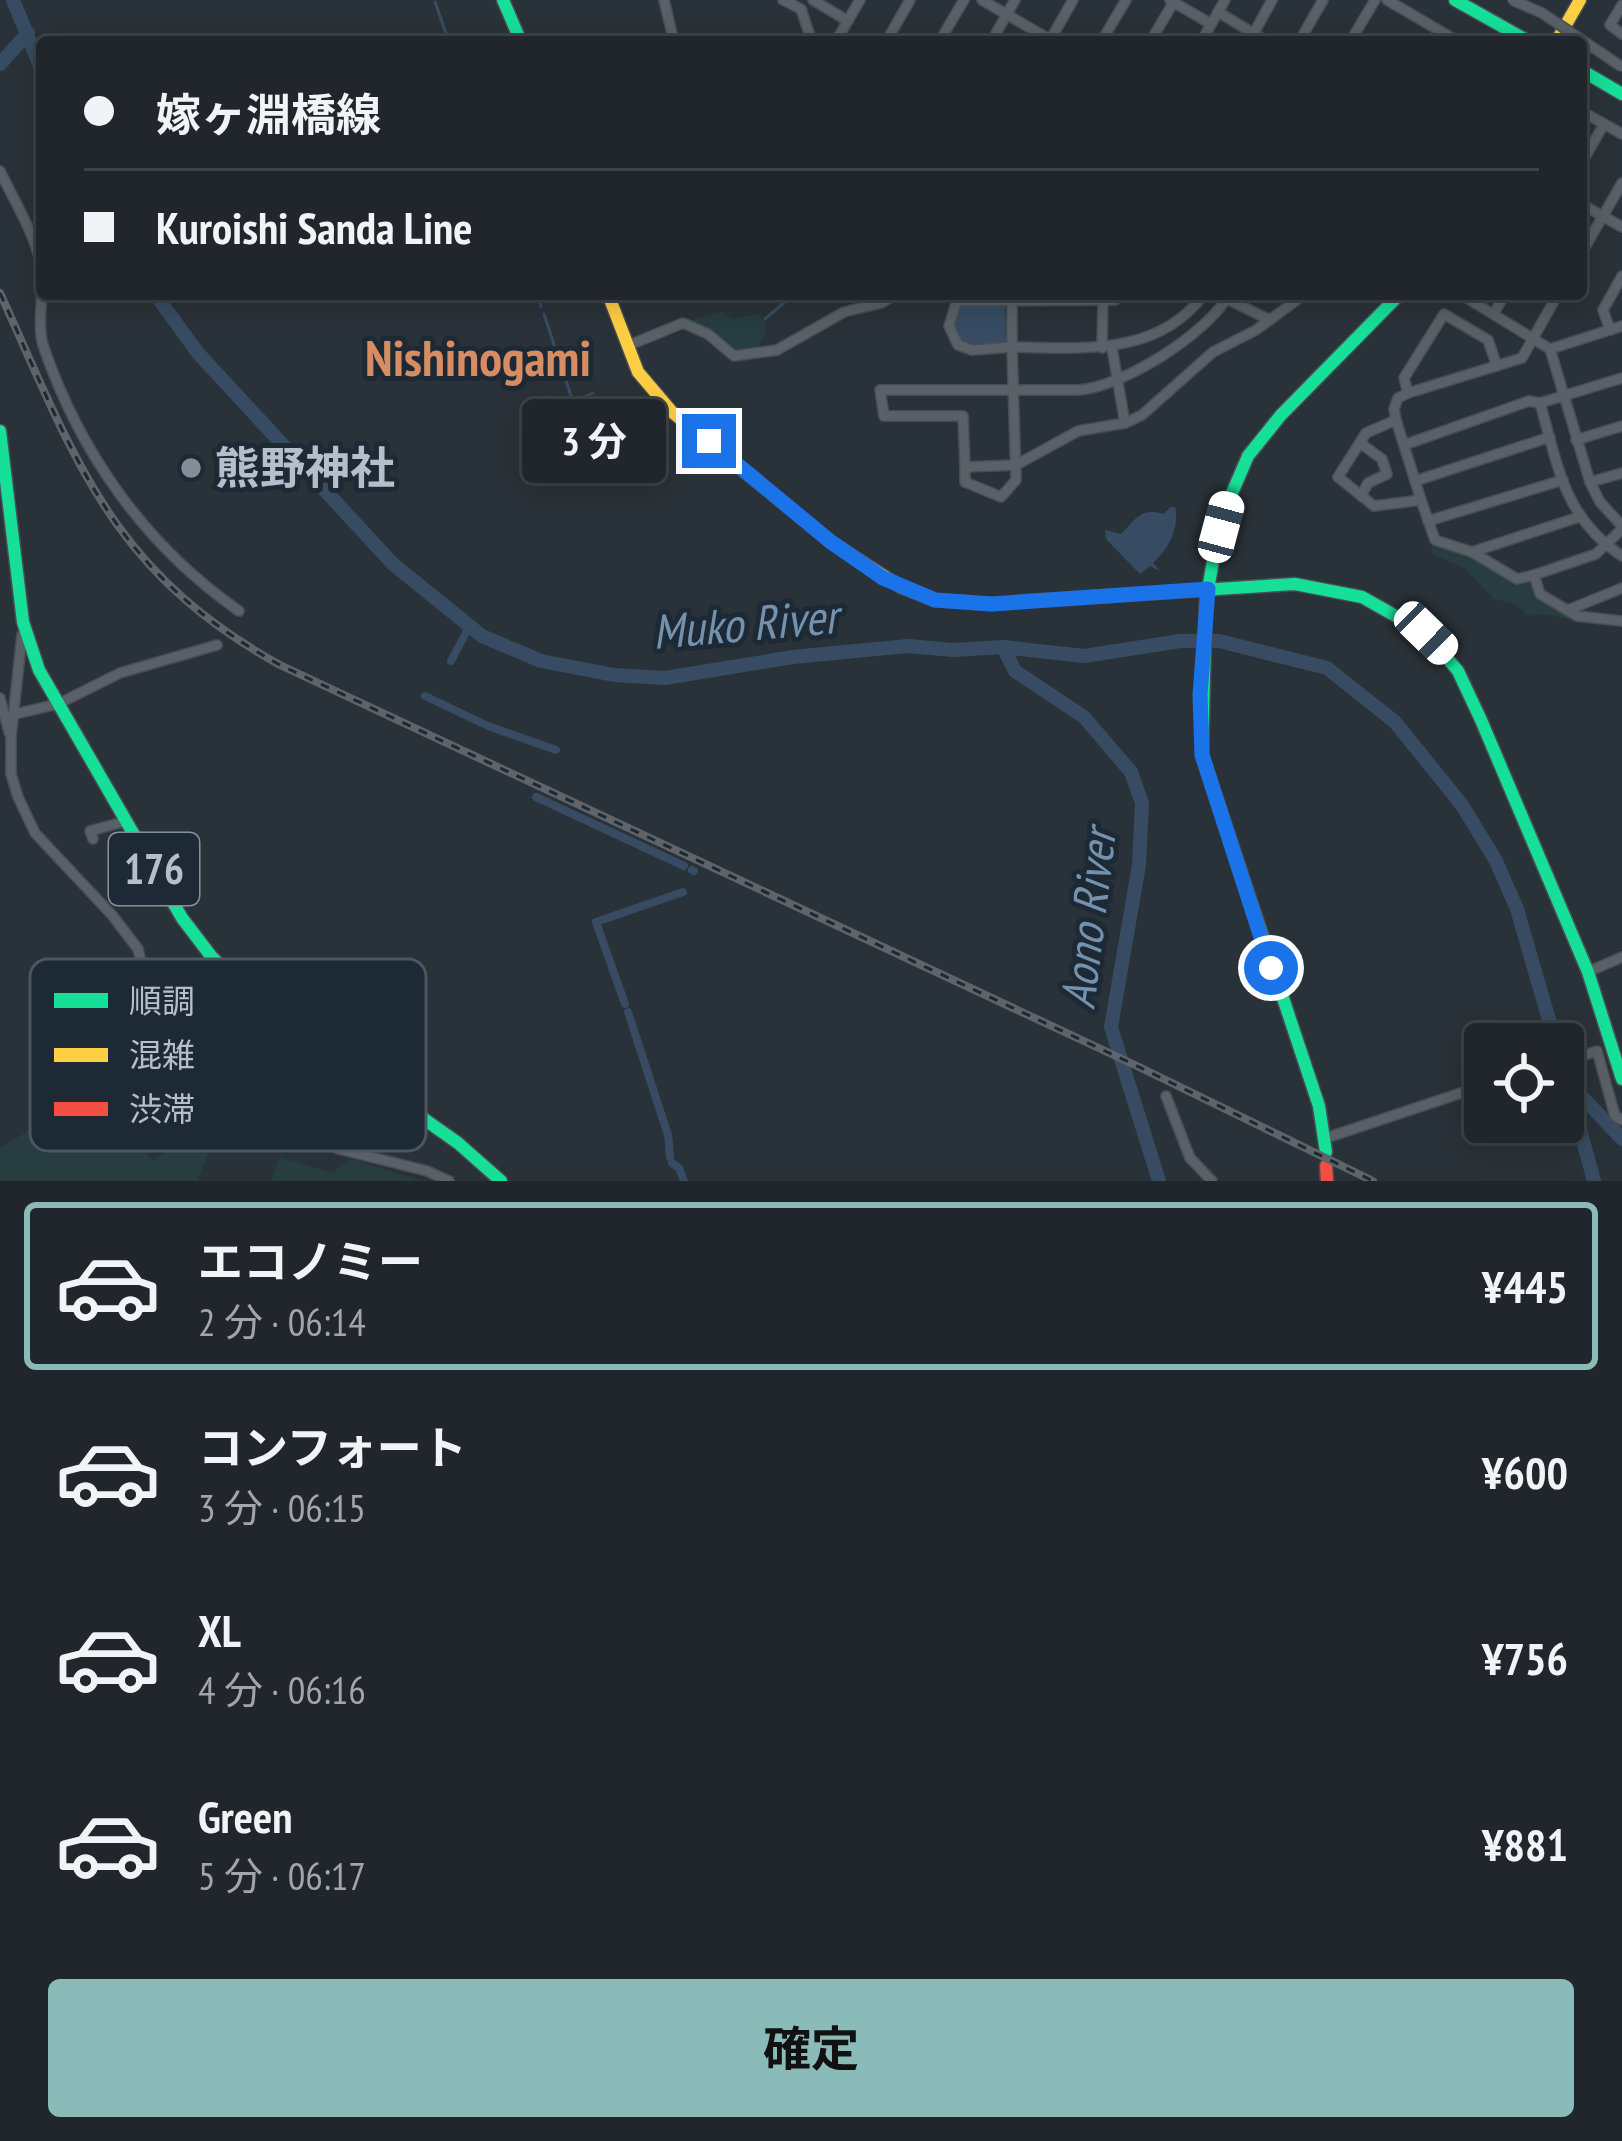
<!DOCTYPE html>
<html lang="ja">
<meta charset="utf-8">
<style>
:root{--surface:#20262b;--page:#282e33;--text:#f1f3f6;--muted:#a2a5a9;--line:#3d4347;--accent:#8bbbb9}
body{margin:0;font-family:"PT Sans Narrow","Noto Sans JP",sans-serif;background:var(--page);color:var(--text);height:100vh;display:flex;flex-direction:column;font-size:45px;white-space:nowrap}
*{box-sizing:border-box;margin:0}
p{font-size:39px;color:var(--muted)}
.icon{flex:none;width:66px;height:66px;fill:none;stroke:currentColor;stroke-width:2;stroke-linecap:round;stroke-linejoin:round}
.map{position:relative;height:1181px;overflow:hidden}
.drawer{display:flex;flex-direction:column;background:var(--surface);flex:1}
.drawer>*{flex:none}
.guide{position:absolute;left:36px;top:36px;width:1551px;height:264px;border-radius:12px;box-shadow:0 6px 30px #0003,0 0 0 3px var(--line);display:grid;align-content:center;height:264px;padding:0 48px;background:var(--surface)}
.buttons{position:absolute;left:1464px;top:1023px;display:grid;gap:24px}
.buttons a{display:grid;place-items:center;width:120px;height:120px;border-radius:12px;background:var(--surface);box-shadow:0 6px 30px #0003,0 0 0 3px var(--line);font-size:60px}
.end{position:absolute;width:54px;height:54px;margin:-27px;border:15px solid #1a73e8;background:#fff;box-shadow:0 0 0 6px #fff}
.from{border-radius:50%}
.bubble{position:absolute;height:84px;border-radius:12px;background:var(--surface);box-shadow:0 6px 30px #0003,0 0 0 3px var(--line);font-size:39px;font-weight:700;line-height:84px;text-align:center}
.car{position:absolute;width:36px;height:72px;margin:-36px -18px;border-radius:15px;box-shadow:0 0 9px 3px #0007;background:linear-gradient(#fff 24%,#345 0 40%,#fff 0 76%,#345 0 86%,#fff 0)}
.guide b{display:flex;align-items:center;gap:42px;height:114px;font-size:45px}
.guide b+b{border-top:3px solid var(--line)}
.guide i{width:30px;height:30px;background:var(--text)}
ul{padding:21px 0 0;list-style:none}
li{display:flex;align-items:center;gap:36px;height:168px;margin:0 24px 18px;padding:0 24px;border:6px solid transparent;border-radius:12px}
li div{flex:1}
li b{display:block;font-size:45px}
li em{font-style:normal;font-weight:700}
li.selected{border-color:var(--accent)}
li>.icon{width:108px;height:108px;stroke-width:1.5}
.button{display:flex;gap:24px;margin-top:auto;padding:24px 48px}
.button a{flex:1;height:138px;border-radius:12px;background:var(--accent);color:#111;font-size:48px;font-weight:700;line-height:138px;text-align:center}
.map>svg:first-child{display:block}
</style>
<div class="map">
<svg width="1622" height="1181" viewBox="0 0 1622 1181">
<rect width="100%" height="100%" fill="#2a3239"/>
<g fill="#273d3f">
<path d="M722 311 733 319 757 314 765 319 766 333 752 356H734L683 323Z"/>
<path d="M1431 542 1533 583 1578 618C1560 622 1546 609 1529 616L1515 604 1493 599 1465 568 1433 555Z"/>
<path d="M44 1102 62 1103 93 1141 120 1126 154 1161 193 1129 216 1134 197 1181H0V1148L28 1131Z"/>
<path d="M280 1157 332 1173 351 1159 422 1181H271Z"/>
</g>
<g fill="#374c63">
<path d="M1005 304 1006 344 968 347 959 342 952 320 958 305Z"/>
<path d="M1171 507H1175C1180 529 1168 549 1153 563L1160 571 1150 566 1140 574 1106 539 1105 530 1121 534C1135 520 1141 507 1163 514Z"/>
</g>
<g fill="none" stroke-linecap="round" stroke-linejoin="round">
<g stroke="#374c63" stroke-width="3">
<path d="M435 2 449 42"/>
<path d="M537 294 541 307"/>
<path d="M544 314 573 402 593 393"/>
<path d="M765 319 794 294"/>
</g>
<g stroke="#374c63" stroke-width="8">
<path d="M451 661 469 627"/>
<path d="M425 696 488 726 556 750"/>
<path d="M536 797 684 866"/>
<path d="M692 870 694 871"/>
<path d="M625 1004 596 922 683 892"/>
<path d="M628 1012 668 1135 670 1157"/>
<path d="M672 1163 679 1168 684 1181"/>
</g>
<g stroke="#374c63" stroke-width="14">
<path d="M13 0 42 71"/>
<path d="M0 64 28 33"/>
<path d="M155 294 198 353 393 564 482 636 541 661 614 675 665 678 793 657 908 646 953 650 1003 647 1084 656 1180 641H1219L1327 668 1395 722 1462 805 1496 861 1517 909 1556 1044"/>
<path d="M1003 647 1015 671 1084 717 1131 772 1142 803 1139 865 1111 1027 1159 1181"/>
<path d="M1563 1067 1594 1181"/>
<path d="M1570 1084 1622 1139"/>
</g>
<defs>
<g id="street">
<path d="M664 0 674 42"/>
<path d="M783 0 801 9 812 42"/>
<path d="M813 0 848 21"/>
<path d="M982 0 1054 42"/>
<path d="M1170 0 1211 24"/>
<path d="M1387 0 1459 42"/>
<path d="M1622 5 1610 25 1622 34"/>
<path d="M1218 12 1268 42"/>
<path d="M830 42 839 36 860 0"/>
<path d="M886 42 910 0"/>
<path d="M939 42 964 0"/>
<path d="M991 42 1015 0"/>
<path d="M1049 42 1073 0"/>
<path d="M1101 42 1126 0"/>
<path d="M1150 42 1175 0"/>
<path d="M1201 42 1225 0"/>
<path d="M1249 42 1272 0"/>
<path d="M1299 42 1323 0"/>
<path d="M1350 42 1375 0"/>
<path d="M1581 111 1622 134"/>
<path d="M1581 164 1604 124"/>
<path d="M0 171C14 201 39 240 42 274 44 298 36 325 44 348 81 455 146 546 239 611"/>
<path d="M1581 204 1622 227"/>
<path d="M1581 254 1622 183"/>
<path d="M959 294 949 326 958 345 972 350 1012 347 1016 480 1001 497 965 482V467"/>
<path d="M1012 294V347C1080 348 1158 357 1204 294"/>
<path d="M1229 294C1209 333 1121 388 1078 390H880L884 416H963L965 467 1016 465 1078 431 1125 423 1142 415 1213 352 1256 330 1305 294"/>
<path d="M1460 294 1550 349 1590 482 1600 502 1622 526"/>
<path d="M1227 299 1270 320"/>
<path d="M957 301 1115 300 1126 294"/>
<path d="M1494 313 1505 294"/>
<path d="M1610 330 1603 310 1622 276"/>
<path d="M627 346 683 323 708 334 734 356 777 350 844 312 881 303 897 294"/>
<path d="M1102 348 1103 299"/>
<path d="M1112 348 1125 423"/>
<path d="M1550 349 1622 326"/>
<path d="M1497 366 1488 340 1444 314 1404 378 1408 393 1398 398 1394 409 1396 420 1366 433 1338 477 1374 506 1421 500 1435 540 1472 552 1517 579 1534 575 1540 594 1577 616 1622 621"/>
<path d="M1408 393 1522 358 1558 294"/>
<path d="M1540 403C1558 466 1564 518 1622 556"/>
<path d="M1396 420 1421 500"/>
<path d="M1576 440 1622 426"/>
<path d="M1360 443 1382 459 1387 474 1368 483 1361 496"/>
<path d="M1404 445 1529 401 1540 403 1622 378"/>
<path d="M1415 481 1550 437"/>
<path d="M1590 482 1622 473"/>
<path d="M1428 521 1563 480"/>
<path d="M1472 552 1579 517"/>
<path d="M1534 575 1596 554 1622 529"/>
<path d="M1568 610 1622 588"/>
<path d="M22 635 11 737V774L18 797 35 833 112 915 138 949 149 998 163 1025 180 1042 210 1096 245 1106 339 1149 427 1171 449 1181"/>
<path d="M0 698 9 732"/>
<path d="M15 714 58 704 120 673 217 645"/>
<path d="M93 839 90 831 126 821"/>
<path d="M1588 972 1622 957"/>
<path d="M1563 1062 1597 1051 1615 1116 1622 1120"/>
<path d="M1166 1096 1190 1158 1212 1181"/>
<path d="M307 1136 402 1103"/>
<path d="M1326 1138 1485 1085"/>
</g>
<g id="fast">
<path d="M503 0 521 42"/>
<path d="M1455 0 1530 42"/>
<path d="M1581 70 1622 94"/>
<path d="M0 431 23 622 39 670 182 918 211 956 254 999 458 1143 501 1181"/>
<path d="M1030 601 1295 584 1362 597 1426 633 1458 671 1481 720 1588 972 1622 1079"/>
<path d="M1326 1152 1319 1106 1202 755 1206 601 1220 521 1248 456 1281 415 1400 294"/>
</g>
<g id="slow">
<path d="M1556 42 1580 0"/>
<path d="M608 294 638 372 672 412 831 542 901 587 935 600 991 604 1030 601"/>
</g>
<path id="jam" d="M1326 1166 1327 1181"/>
</defs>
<use href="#street" stroke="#484e54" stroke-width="12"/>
<use href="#fast" stroke="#484e54" stroke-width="15"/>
<use href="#slow" stroke="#484e54" stroke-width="15"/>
<use href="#jam" stroke="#484e54" stroke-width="15"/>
<use href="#street" stroke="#5a6067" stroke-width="9"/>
<use href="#fast" stroke="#16e098" stroke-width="12"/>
<use href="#slow" stroke="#ffcf43" stroke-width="12"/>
<use href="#jam" stroke="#f24e42" stroke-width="12"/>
<defs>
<path id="rail" d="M0 293C76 460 110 571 280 665L1135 1065 1373 1181"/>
</defs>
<use href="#rail" stroke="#5f646a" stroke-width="8"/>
<use href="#rail" stroke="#1d2934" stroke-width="3" stroke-dasharray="9" stroke-linecap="butt"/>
<defs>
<path id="street-bridge" d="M1512 0 1542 13 1622 67"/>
</defs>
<use href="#street-bridge" stroke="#484e54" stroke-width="12" stroke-linecap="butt"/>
<use href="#street-bridge" stroke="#5a6067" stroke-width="9"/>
</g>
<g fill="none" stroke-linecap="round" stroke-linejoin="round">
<path stroke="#1a73e8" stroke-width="15" d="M709 441 831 542 883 578 935 600 992 604 1208 589 1200 695 1202 755 1271 968"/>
</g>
<circle fill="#848d97" stroke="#1d2934" stroke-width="4.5" cx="191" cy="468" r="12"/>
<g text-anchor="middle" stroke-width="10" stroke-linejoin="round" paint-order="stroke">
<rect fill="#1d2934" stroke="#87919d" stroke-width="3" x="109" y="833" width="90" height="72" rx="9"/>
<g font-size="42" font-weight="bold" fill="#b5beca">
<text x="154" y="884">176</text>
</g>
<g font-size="45" font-weight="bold" fill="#b5beca" stroke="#1d2934" text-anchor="start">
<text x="215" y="484">熊野神社</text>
</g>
<g font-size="48" font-style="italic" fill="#7492ad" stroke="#1d2934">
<text transform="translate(745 624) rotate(-5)" y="17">Muko River</text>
<text transform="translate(1088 919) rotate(-83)" y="17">Aono River</text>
</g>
<g font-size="51" font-weight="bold" fill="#d78c63" stroke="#1d2934">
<text x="478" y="376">Nishinogami</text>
</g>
</g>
<rect x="30" y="959" width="396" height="192" rx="18" fill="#1d2934" stroke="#4b5661" stroke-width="3"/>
<rect x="54" y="993" width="54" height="15" fill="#16e098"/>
<rect x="54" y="1048" width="54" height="14" fill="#ffcf43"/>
<rect x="54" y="1102" width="54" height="14" fill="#f24e42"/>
<g font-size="33" fill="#b5beca">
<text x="129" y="1013">順調</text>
<text x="129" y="1067">混雑</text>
<text x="129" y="1121">渋滞</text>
</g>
</svg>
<div class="buttons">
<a><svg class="icon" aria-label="locate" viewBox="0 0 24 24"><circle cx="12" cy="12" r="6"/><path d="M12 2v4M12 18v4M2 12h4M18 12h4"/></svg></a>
</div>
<i class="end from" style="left:1271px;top:968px"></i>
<i class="end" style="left:709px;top:441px"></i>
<div class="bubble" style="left:522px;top:399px;width:144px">3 分</div>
<i class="car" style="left:1221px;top:527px;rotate:15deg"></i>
<i class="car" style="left:1426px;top:633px;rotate:134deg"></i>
<div class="guide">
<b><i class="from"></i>嫁ヶ淵橋線</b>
<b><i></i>Kuroishi Sanda Line</b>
</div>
</div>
<section class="drawer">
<ul>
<li class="selected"><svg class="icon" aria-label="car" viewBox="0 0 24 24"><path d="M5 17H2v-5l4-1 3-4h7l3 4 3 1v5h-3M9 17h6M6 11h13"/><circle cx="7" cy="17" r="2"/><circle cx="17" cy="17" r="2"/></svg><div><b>エコノミー</b><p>2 分 · 06:14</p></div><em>¥445</em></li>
<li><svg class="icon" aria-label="car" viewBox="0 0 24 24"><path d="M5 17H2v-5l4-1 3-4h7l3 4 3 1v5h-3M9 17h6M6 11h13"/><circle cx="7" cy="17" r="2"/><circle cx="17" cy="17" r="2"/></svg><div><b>コンフォート</b><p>3 分 · 06:15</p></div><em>¥600</em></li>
<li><svg class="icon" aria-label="car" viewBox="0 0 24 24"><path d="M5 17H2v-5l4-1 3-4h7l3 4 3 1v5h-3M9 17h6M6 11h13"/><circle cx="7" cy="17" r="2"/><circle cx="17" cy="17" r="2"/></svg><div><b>XL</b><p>4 分 · 06:16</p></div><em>¥756</em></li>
<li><svg class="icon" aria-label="car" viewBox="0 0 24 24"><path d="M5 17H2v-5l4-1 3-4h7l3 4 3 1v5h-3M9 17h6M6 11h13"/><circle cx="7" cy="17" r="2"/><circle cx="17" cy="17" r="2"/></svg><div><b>Green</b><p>5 分 · 06:17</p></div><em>¥881</em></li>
</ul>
<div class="button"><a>確定</a></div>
</section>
